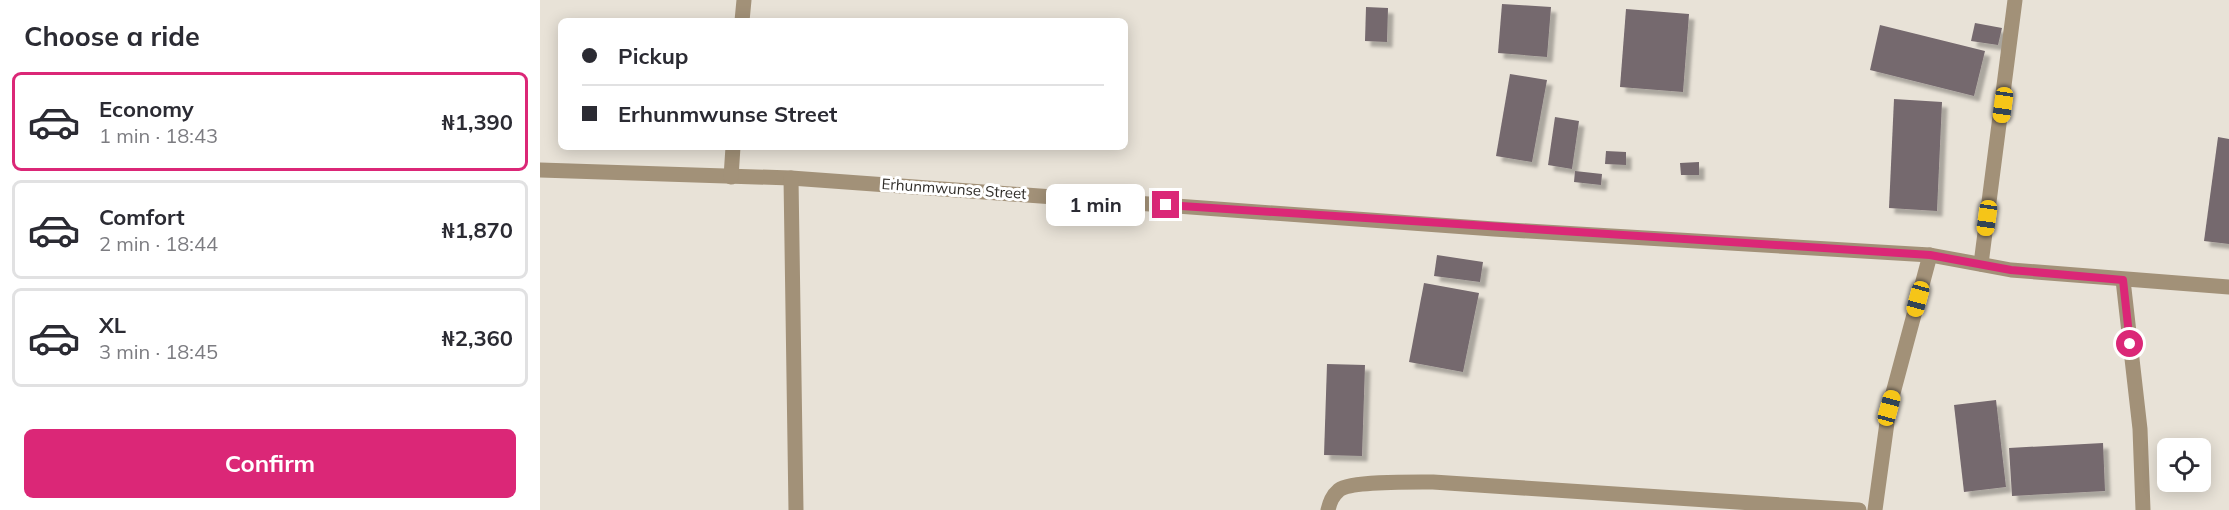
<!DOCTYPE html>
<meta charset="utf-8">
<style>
:root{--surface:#fff;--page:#f2f2f3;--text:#2b2b33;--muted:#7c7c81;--line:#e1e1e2;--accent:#db2777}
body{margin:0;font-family:Mulish,sans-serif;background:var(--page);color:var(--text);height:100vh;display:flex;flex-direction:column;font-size:22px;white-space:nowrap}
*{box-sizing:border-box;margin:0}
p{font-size:20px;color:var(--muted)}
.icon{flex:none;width:33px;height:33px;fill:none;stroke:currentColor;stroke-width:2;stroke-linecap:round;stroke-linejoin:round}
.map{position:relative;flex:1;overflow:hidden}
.panel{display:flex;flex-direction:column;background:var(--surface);width:540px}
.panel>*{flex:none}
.banner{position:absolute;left:18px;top:18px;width:570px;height:132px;border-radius:9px;box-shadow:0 3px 15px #0003;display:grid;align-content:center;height:132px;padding:0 24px;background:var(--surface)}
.tools{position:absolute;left:1617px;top:438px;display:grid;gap:12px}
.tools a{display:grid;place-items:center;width:54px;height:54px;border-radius:9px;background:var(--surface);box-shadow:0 3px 15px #0003;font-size:30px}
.end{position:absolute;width:27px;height:27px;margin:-14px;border:8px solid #db2777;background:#fff;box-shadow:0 0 0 3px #fff}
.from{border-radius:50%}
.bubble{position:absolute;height:42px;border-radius:9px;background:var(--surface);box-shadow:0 3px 15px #0003;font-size:20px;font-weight:700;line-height:42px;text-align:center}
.car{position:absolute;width:18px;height:36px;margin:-18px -9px;border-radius:8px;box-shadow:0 0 4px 2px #0007;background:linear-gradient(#f5c518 24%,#345 0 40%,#f5c518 0 76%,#345 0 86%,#f5c518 0)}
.banner b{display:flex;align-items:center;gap:21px;height:57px;font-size:22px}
.banner b+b{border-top:2px solid var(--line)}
.banner i{width:15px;height:15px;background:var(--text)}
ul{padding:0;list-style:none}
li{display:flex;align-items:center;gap:18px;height:99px;margin:0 12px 9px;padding:0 12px;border:3px solid var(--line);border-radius:9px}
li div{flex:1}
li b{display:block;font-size:22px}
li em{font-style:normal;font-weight:700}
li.selected{border-color:var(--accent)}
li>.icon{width:54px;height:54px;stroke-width:1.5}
h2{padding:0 24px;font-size:27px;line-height:72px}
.action{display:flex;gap:12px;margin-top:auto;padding:12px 24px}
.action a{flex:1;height:69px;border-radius:9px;background:var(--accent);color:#fff;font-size:24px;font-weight:700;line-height:69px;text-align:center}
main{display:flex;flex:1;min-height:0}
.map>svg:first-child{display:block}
</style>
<main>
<section class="panel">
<h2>Choose a ride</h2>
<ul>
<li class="selected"><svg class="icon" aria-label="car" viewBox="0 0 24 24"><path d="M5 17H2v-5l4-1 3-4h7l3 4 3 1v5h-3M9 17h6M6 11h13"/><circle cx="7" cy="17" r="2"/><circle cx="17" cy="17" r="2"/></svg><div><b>Economy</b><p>1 min · 18:43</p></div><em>₦1,390</em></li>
<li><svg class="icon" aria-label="car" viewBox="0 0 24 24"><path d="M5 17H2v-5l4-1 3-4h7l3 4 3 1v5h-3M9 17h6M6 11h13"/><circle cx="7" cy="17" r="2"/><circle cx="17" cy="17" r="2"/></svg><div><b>Comfort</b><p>2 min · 18:44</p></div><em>₦1,870</em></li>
<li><svg class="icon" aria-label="car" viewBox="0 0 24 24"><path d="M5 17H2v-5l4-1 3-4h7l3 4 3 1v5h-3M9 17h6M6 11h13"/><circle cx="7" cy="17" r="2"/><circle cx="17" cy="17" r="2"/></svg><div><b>XL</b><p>3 min · 18:45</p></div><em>₦2,360</em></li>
</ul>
<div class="action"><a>Confirm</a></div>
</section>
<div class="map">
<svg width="1689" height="510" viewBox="0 0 1689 510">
<defs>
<filter id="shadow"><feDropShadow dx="5.5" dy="5.5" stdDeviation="1.5" flood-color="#0004"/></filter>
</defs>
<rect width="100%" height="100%" fill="#e8e2d7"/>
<g fill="#75696e" filter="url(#shadow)">
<path d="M962 4 1011 7 1007 57 958 53Z"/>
<path d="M826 7 848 8 847 42 825 41Z"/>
<path d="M1086 9 1149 14 1143 92 1080 87Z"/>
<path d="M1435 23 1462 28 1458 45 1431 41Z"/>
<path d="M1340 25 1445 51 1434 96 1330 70Z"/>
<path d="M970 74 1007 80 992 162 956 156Z"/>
<path d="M1354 99 1402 102 1397 211 1349 208Z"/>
<path d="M1015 117 1039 121 1032 169 1008 165Z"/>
<path d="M1678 137 1689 139V244L1664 241Z"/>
<path d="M1066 151 1086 152V165L1065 164Z"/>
<path d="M1159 162V175H1141L1140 163Z"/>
<path d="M1035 171 1062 174 1061 185 1034 182Z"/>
<path d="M897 255 943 262 940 282 894 276Z"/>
<path d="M884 283 939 293 923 372 869 362Z"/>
<path d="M787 364 825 365 822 456 784 455Z"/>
<path d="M1456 400 1466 487 1424 492 1414 405Z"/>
<path d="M1563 443 1565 491 1472 496 1469 448Z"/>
</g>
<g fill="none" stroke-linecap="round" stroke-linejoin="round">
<g stroke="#a29178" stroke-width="15">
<path d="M202 21 204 0"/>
<path d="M0 170 251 178 954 229 1390 255 1471 270 1689 287"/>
<path d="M191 177 193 147"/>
<path d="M251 178 256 510"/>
<path d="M1441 264 1475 0"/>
<path d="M1583 280 1600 429 1603 510"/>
<path d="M788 510C790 502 792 496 799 490 811 481 875 482 893 482L1319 510"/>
<path d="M1335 510 1349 408 1390 255"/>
</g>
</g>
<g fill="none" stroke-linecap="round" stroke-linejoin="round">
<path stroke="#db2777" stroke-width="8" d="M626 205 1390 255 1471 270 1583 280 1590 344"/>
</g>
<g text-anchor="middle" stroke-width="6" stroke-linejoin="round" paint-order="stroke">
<g font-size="15" fill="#302d29" stroke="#fff">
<text transform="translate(414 189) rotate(4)" y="5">Erhunmwunse Street</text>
</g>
</g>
</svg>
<div class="tools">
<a><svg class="icon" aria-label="locate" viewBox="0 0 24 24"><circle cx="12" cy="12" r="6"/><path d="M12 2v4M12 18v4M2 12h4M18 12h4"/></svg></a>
</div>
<i class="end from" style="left:1590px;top:344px"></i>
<i class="end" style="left:626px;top:205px"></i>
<div class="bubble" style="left:506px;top:184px;width:99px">1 min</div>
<i class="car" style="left:1463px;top:105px;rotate:188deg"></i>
<i class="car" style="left:1447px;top:218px;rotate:188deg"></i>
<i class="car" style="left:1378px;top:299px;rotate:195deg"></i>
<i class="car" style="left:1349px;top:408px;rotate:15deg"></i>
<div class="banner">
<b><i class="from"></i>Pickup</b>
<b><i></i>Erhunmwunse Street</b>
</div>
</div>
</main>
